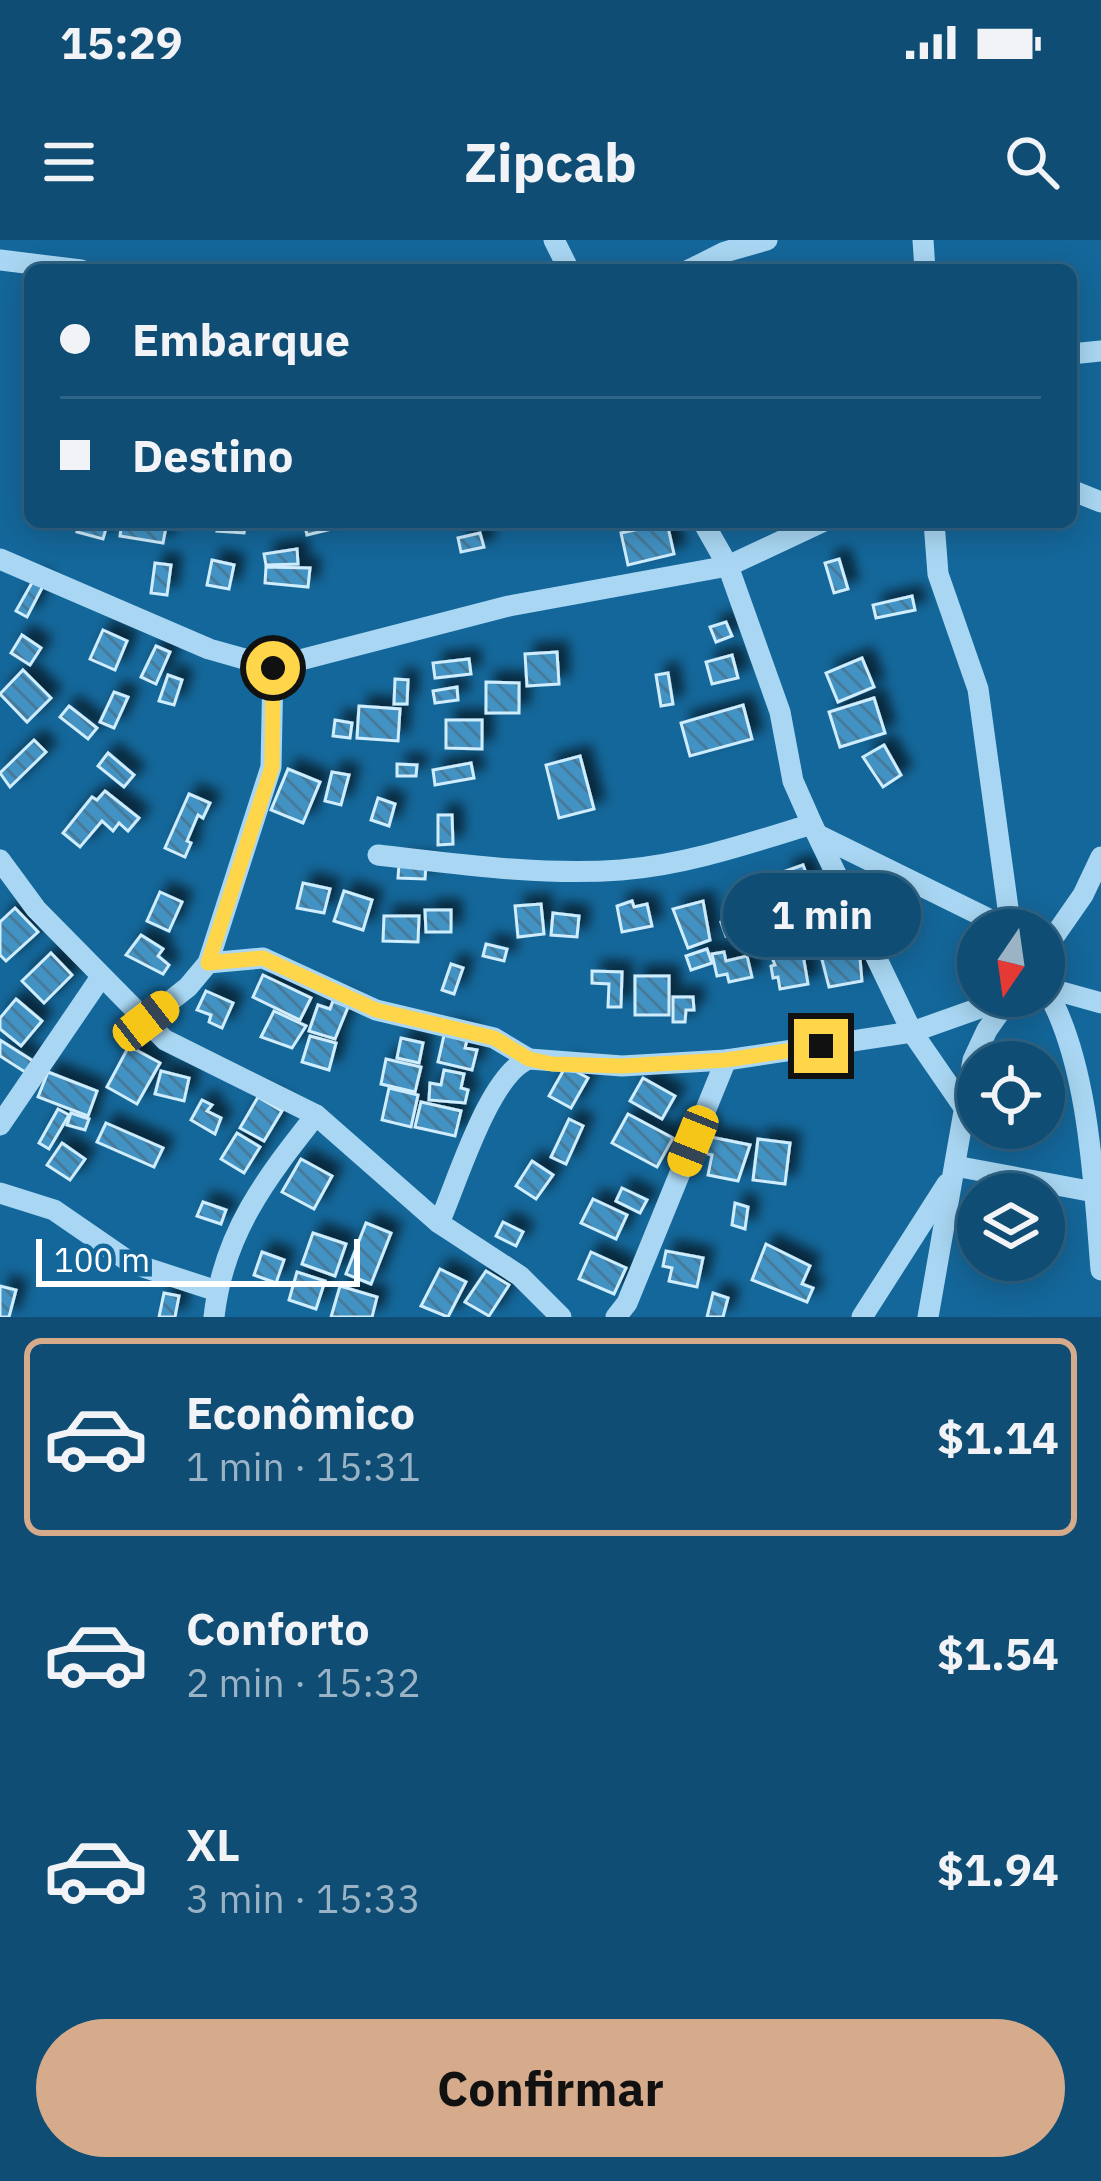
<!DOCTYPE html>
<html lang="pt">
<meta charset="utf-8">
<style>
:root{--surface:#0f4d74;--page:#1d577c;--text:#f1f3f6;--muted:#9bb4c5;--line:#2f6486;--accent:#d6ab8b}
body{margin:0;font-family:"IBM Plex Sans",sans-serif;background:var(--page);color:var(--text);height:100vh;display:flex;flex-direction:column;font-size:45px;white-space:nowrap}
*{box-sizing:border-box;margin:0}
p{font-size:39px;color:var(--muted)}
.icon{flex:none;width:66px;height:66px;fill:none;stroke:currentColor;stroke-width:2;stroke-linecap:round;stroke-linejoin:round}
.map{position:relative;height:1077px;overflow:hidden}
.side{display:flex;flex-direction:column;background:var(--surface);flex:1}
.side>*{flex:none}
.banner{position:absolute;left:24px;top:24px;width:1053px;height:264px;border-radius:18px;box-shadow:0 6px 30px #0003,0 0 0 3px var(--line);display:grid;align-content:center;height:264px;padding:0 36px;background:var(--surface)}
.needle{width:78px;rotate:193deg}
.controls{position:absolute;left:957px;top:669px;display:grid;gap:24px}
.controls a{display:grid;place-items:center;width:108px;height:108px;border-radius:50%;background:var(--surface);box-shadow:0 6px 30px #0003,0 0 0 3px var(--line);font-size:60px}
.scale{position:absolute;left:36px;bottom:30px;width:324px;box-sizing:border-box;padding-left:12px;border:6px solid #fff;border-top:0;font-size:33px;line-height:42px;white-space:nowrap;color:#fff;-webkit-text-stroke:9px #14679a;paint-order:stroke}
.end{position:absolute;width:54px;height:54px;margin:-27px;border:15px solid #ffd54a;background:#111;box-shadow:0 0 0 6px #111}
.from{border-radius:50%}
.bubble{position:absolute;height:84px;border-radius:42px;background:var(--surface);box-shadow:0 6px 30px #0003,0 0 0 3px var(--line);font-size:39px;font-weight:700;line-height:84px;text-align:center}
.car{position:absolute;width:36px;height:72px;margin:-36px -18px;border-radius:15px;box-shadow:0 0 9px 3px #0007;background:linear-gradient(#f5c518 24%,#345 0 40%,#f5c518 0 76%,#345 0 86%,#f5c518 0)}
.banner b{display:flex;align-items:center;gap:42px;height:114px;font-size:45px}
.banner b+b{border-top:3px solid var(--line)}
.banner i{width:30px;height:30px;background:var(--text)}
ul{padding:21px 0 0;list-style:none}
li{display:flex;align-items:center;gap:36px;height:198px;margin:0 24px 18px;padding:0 12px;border:6px solid transparent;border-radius:18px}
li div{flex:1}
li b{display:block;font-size:45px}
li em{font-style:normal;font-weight:700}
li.active{border-color:var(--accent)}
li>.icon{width:108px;height:108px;stroke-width:1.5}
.action{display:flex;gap:24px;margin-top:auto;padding:24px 36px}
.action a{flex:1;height:138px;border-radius:72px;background:var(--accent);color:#111;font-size:48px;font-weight:700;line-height:138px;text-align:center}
.status{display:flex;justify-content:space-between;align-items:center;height:84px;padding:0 60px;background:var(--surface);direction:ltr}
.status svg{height:33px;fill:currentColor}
header{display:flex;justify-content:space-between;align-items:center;height:156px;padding:0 36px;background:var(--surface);font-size:54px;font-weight:700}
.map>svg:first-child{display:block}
</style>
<div class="status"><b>15:29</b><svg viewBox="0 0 49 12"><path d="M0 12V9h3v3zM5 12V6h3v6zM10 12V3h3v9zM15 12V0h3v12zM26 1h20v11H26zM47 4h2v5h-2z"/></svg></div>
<header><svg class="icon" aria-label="menu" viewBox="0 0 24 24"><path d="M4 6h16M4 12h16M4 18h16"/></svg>Zipcab<svg class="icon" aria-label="search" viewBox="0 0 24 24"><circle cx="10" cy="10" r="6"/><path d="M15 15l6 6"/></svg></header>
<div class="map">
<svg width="1101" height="1077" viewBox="0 0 1101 1077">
<defs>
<pattern id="building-back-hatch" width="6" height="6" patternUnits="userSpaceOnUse" patternTransform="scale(3)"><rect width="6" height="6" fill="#4292c3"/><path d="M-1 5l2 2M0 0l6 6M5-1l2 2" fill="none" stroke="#467a99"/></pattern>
<filter id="shadow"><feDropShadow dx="10" dy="-10" stdDeviation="6" flood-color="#0009"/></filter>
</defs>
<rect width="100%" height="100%" fill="#14679a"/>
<g fill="url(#building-back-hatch)" stroke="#d0edfd" stroke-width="3" filter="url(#shadow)">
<path d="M80 282H108L103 299 77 292Z"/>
<path d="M122 282H167L163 303 120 296Z"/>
<path d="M218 282H246L244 293 217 291Z"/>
<path d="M304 282H344L345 286 307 295Z"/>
<path d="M667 283 674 314 628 325 621 293Z"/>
<path d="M480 293 484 307 461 312 458 298Z"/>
<path d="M297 309 298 324 266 325 264 314Z"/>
<path d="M839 319 848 349 834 353 825 323Z"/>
<path d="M212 320 234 325 229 349 207 345Z"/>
<path d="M155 323 171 325 167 355 151 353Z"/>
<path d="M266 327 310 328 308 347 265 343Z"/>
<path d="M33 341 43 346 27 377 16 371Z"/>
<path d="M912 356 915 370 876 378 873 365Z"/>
<path d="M726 382 732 396 716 402 710 387Z"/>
<path d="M103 390 127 401 115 430 90 419Z"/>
<path d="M22 395 41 408 30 425 11 413Z"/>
<path d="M156 406 170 412 156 444 141 437Z"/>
<path d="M557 412 559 444 527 446 525 414Z"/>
<path d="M732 415 738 438 712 444 706 422Z"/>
<path d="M862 418 874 447 838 462 826 433Z"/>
<path d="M469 419 471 434 435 438 433 423Z"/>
<path d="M23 430 51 458 27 482 0 454Z"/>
<path d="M668 433 673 464 661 466 656 435Z"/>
<path d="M168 435 182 440 174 465 159 461Z"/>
<path d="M395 439 408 440 407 464H394Z"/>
<path d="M486 442 519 443V473H486Z"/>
<path d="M457 447 458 460 435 463 433 451Z"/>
<path d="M114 452 128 457 114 488 100 482Z"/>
<path d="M874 458 885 493 840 507 829 472Z"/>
<path d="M743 465 752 499 690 516 681 483Z"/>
<path d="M69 466 97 488 88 499 60 477Z"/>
<path d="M359 466 400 469 398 501 357 498Z"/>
<path d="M335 480 352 483 350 498 333 496Z"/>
<path d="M446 480H482V509L446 508Z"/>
<path d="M34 500 46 512 10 547 0 533Z"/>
<path d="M884 505 901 535 883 547 863 517Z"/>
<path d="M108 513 134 535 124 547 98 526Z"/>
<path d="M580 516 594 569 559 578 546 525Z"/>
<path d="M471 523 474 538 435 545 433 530Z"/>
<path d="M397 524 417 525 416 536H397Z"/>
<path d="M288 529 320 542 303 583 271 570Z"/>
<path d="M332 532 349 535 341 565 325 561Z"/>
<path d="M105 551 139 578 128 591 119 583 113 591 102 581 80 607 63 593 92 557 97 560Z"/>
<path d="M189 554 210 563 203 578 198 575 187 601 191 603 185 617 165 608Z"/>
<path d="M378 558 395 564 389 586 371 580Z"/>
<path d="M438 575H452L453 604 438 605Z"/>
<path d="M399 624 426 625 425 639 398 638Z"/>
<path d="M803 625 814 654 793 661 783 632Z"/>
<path d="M303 643 330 649 324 673 297 668Z"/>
<path d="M344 651 372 660 363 690 334 681Z"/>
<path d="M160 652 182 662 169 691 147 681Z"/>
<path d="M785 655 791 668 768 678 762 666Z"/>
<path d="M632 661 634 667 647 664 652 686 622 692 617 666Z"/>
<path d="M703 661 710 700 688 708 673 669Z"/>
<path d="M541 664 544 694 518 697 515 666Z"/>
<path d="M15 668 38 692 6 721 0 715V682Z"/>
<path d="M425 670H451V692H426Z"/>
<path d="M553 673 579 676 577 697 551 695Z"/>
<path d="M384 676H419L418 702 383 701Z"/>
<path d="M736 676 741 690 726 696 721 682Z"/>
<path d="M857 685 862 741 829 747 815 692Z"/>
<path d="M141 695 163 709 158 716 169 725 163 734 126 715Z"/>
<path d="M801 703 808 744 780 749 778 737 773 738 771 726 775 725 768 708Z"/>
<path d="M486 704 507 709 504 721 483 716Z"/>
<path d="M707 709 712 723 691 730 686 716Z"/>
<path d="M724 712 726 721 747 716 752 737 729 742 727 734 717 736 712 714Z"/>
<path d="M51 713 72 735 44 763 22 741Z"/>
<path d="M451 724 463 728 454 754 442 750Z"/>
<path d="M592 731 622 732 621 767H608L609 744 592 743Z"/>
<path d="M263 735 311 758 300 780 253 757Z"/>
<rect x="635" y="736" width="34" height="39"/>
<path d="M206 751 233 763 222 788 209 782 211 775 197 770Z"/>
<path d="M673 757H693L694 770H686L685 782H673Z"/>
<path d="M16 759 42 781 21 806 0 789V778Z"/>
<path d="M333 761 348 767 335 799 309 791 318 765 330 769Z"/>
<path d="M274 771 306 786 292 808 261 797Z"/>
<path d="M445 791 468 796 465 808 477 810 472 830 438 822Z"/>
<path d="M310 796 336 803 329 830 302 822Z"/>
<path d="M401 798 423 803 419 823 397 818Z"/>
<path d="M0 800 33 821 25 832 0 816Z"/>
<path d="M129 806 160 823 137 864 107 847Z"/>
<path d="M386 819 421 827 415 852 381 844Z"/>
<path d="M566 826 588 838 571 868 549 856Z"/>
<path d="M444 830 464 834 461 848 468 850 465 863 429 860 430 843 441 845Z"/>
<path d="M161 831 189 838 184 861 155 854Z"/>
<path d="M48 832 97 851 88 876 38 857Z"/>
<path d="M643 838 675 856 662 879 630 861Z"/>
<path d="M389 848 418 855 411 887 382 880Z"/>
<path d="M258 857 282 871 264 901 240 888Z"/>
<path d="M202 860 212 865 207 871 221 878 215 894 191 880Z"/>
<path d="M421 862 461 871 455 896 415 887Z"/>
<path d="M58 869 69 875 49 909 39 903Z"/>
<path d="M71 873 89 879 85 890 67 885Z"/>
<path d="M628 874 673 898 657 927 612 903Z"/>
<path d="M569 879 583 886 566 924 551 917Z"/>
<path d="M106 883 163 908 154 927 97 902Z"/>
<path d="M237 893 260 907 244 933 221 919Z"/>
<path d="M706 896 750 905 738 941 708 935 712 915 703 913Z"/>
<path d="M758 899 790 903 785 944 753 940Z"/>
<path d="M62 903 85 919 70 940 47 925Z"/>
<path d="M301 919 332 936 314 969 282 952Z"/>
<path d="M532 921 553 935 536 959 516 946Z"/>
<path d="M622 948 647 960 640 973 616 961Z"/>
<path d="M593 959 627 975 616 999 581 983Z"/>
<path d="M203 962 226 970 221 984 197 976Z"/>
<path d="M735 963 748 967 745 989 732 985Z"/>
<path d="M503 982 523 992 516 1006 496 996Z"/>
<path d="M366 983 391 993 371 1044 346 1034Z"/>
<path d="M313 993 346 1004 335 1036 302 1024Z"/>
<path d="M766 1004 810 1026 802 1044 813 1048 807 1062 752 1040Z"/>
<path d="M666 1011 703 1018 697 1047 669 1041 672 1028 663 1026Z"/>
<path d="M262 1012 284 1020 276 1043 254 1035Z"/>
<path d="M591 1012 626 1028 614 1054 579 1039Z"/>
<path d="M440 1029 466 1042 448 1077 421 1066Z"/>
<path d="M486 1031 509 1045 489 1076 465 1062Z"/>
<path d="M297 1032 325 1041 316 1069 289 1060Z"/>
<path d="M0 1046 16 1050 9 1077H0Z"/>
<path d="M340 1046 377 1057 372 1077H331Z"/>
<path d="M164 1053 179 1056 175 1077H159Z"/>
<path d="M713 1053 728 1058 723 1077H707Z"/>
</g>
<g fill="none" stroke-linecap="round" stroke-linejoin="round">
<g stroke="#a9d7f3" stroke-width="21">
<path d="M554 0 569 30"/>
<path d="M923 0 925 30"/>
<path d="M0 20 81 30"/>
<path d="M689 30 725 12 767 0"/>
<path d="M1071 114 1101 111"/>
<path d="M1071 250 1101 262"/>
<path d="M703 282 728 326 780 472 793 541 812 584 912 792 963 866"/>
<path d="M934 282 938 334 978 449 1011 690"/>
<path d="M0 319 209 409 273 427 509 366 728 326 822 282"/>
<path d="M818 595 1011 690"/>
<path d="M378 615C458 624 541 636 621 630 686 625 750 603 812 584"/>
<path d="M0 620 36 669 165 800 316 875 439 983 520 1036 561 1077"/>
<path d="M1044 711 1083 655 1101 617"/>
<path d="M208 723 263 718 376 770 494 798 529 819"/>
<path d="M1044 746C1089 819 1094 945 1101 1030"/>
<path d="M1044 747 1101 763"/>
<path d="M145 781 188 747 208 723 271 527 273 427"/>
<path d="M0 885 101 737"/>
<path d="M955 926 1094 952"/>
<path d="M0 953 54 970 131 1023 217 1051"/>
<path d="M439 983C457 943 489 834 529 819L622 826 726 820 912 792 1011 757"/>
<path d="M214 1077C223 994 266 938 316 875"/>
<path d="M616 1077 627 1063 726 820"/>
<path d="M862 1077 947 944"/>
<path d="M928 1077 973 820 987 790 1011 756"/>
</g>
</g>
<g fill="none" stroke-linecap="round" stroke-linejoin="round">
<path stroke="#ffd54a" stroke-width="15" d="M273 428 272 527 208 723 263 718 376 770 494 798 529 819 552 824 622 826 726 820 821 806"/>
</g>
</svg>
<div class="controls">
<a><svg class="needle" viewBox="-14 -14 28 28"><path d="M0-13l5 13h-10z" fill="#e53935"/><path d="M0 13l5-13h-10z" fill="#9bb4c5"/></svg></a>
<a><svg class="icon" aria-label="locate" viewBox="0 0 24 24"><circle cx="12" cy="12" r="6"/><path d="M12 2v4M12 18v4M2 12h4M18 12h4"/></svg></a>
<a><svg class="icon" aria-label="layers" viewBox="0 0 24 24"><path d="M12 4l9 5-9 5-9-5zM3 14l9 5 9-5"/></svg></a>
</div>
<div class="scale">100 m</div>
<i class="end from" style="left:273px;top:428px"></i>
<i class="end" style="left:821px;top:806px"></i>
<div class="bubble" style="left:723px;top:633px;width:198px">1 min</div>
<i class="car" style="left:146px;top:781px;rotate:52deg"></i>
<i class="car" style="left:693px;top:901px;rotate:202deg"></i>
<div class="banner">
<b><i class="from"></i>Embarque</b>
<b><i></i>Destino</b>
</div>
</div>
<section class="side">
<ul>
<li class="active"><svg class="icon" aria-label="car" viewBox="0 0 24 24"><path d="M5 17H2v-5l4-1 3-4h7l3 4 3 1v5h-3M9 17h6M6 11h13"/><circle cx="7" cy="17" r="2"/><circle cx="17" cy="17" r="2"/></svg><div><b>Econômico</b><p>1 min · 15:31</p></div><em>$1.14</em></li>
<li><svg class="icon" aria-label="car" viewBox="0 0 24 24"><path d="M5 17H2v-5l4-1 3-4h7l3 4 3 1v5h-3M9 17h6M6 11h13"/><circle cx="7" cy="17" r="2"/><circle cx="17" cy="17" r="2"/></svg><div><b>Conforto</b><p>2 min · 15:32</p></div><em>$1.54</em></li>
<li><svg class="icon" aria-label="car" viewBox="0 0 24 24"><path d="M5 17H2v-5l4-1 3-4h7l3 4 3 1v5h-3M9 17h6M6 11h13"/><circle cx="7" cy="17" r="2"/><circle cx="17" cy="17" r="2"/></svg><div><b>XL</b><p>3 min · 15:33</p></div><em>$1.94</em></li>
</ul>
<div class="action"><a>Confirmar</a></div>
</section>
